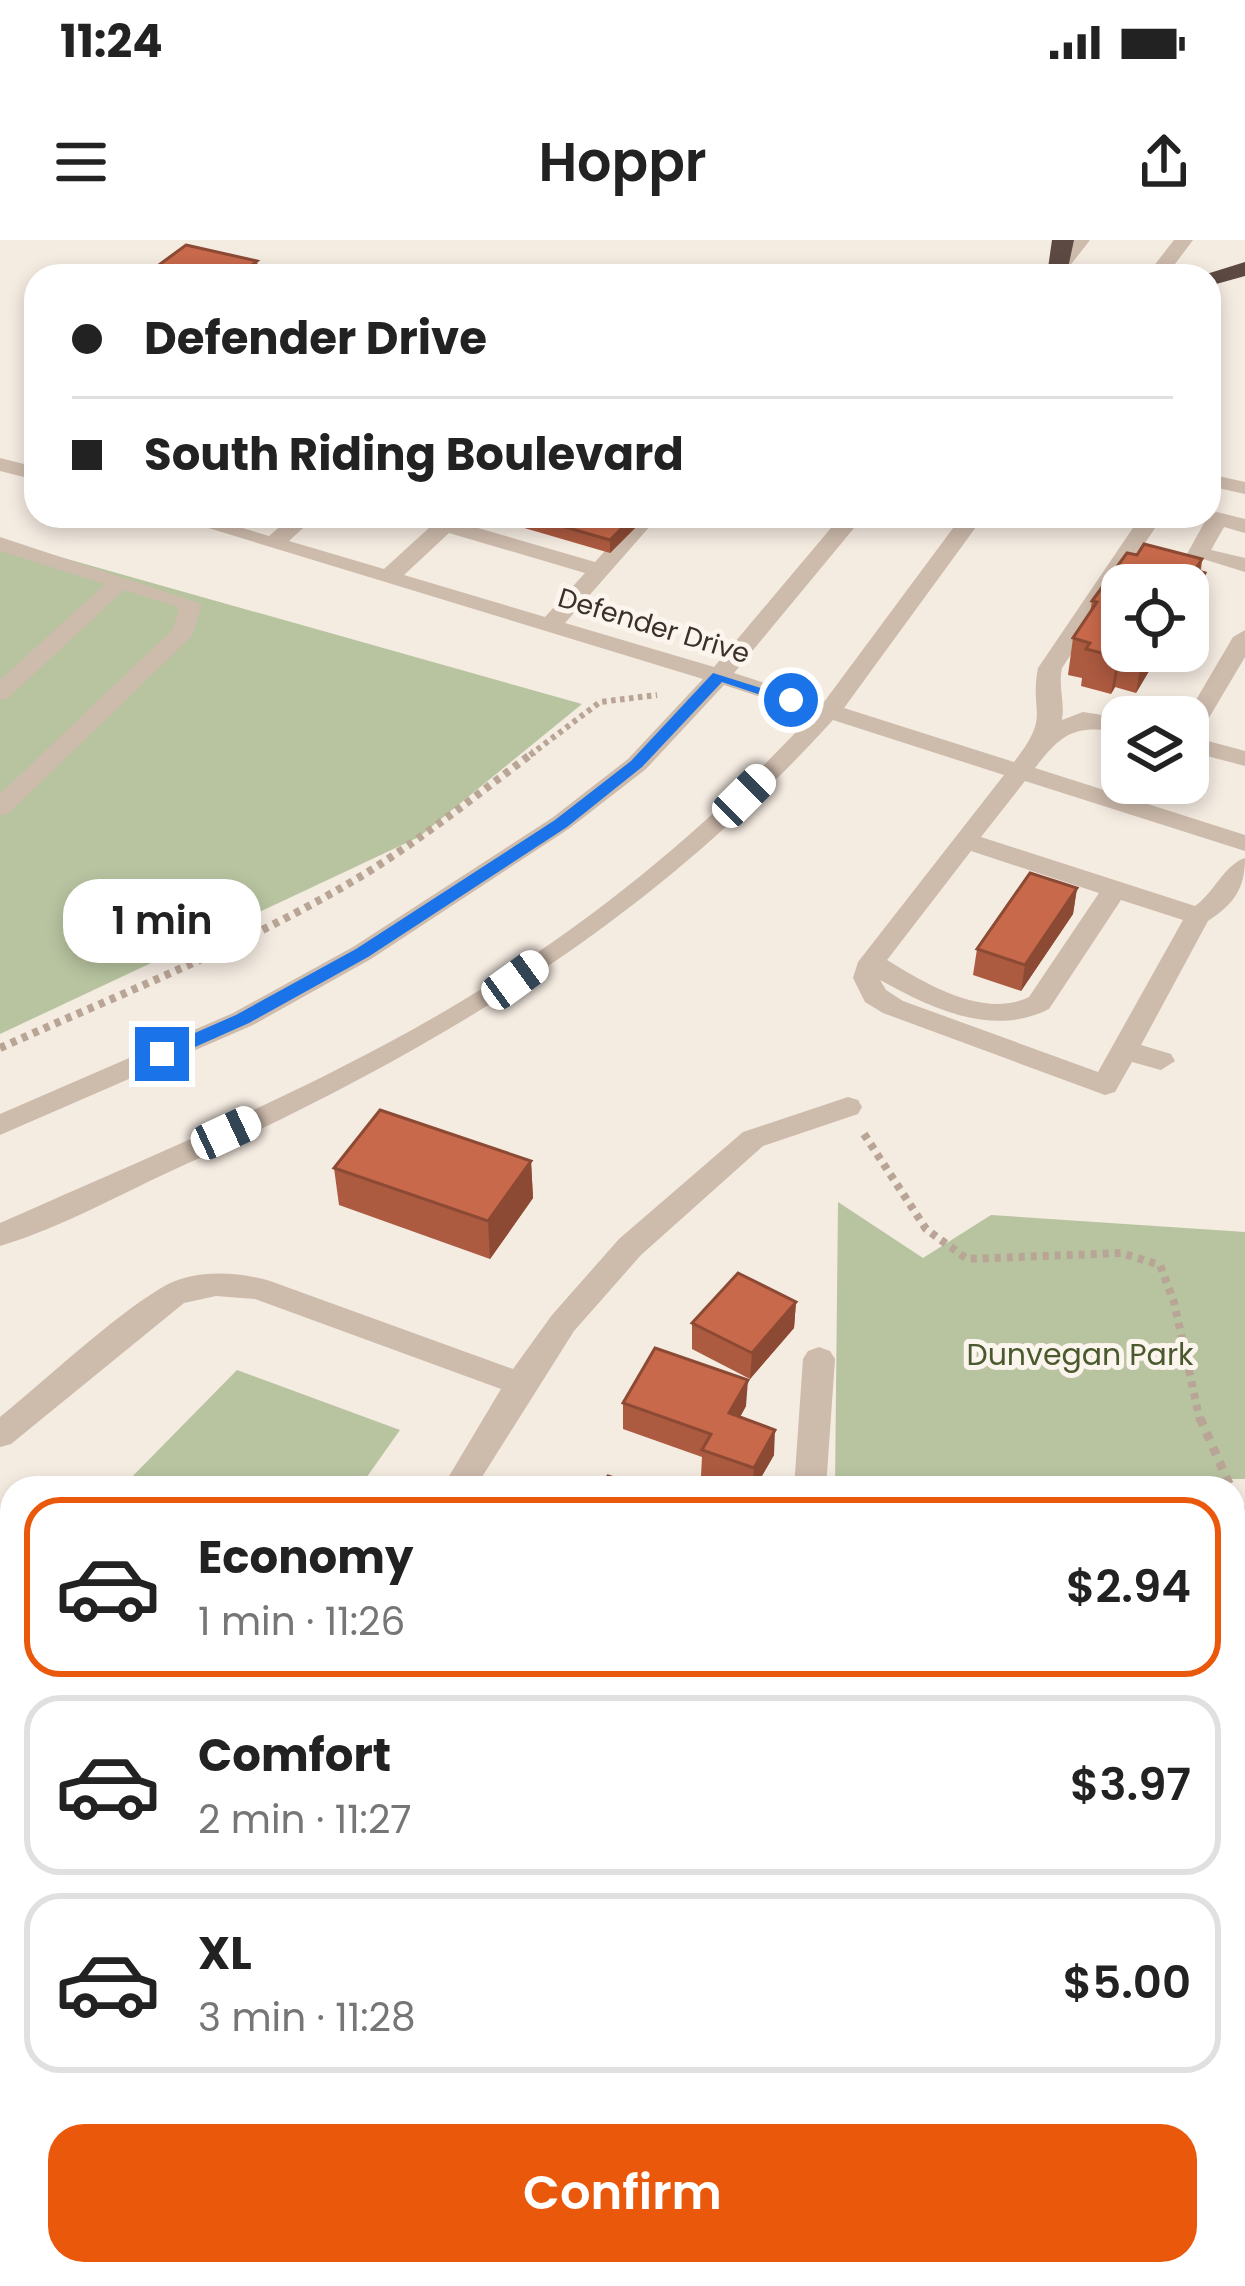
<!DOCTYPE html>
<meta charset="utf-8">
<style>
:root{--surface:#fff;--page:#f6f6f6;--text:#222;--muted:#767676;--line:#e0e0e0;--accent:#ea580c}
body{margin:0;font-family:Poppins,sans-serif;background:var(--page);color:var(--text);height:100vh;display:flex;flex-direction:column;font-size:45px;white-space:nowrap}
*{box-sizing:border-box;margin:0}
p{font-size:39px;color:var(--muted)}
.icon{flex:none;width:66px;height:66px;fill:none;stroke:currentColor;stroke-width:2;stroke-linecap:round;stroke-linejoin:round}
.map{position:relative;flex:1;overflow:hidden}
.sheet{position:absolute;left:0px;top:1236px;width:1245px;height:810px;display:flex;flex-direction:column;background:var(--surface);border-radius:36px 36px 0 0;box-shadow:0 6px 18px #0003}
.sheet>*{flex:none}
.top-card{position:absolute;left:24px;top:24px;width:1197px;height:264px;border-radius:36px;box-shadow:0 6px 18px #0003;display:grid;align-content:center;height:264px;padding:0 48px;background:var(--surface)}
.buttons{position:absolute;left:1101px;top:324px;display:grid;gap:24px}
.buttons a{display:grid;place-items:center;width:108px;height:108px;border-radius:24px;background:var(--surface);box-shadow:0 6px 18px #0003;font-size:60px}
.end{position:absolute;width:54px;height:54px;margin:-27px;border:15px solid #1a73e8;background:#fff;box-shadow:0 0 0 6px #fff}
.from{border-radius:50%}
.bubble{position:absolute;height:84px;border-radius:36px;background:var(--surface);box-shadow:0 6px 18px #0003;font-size:39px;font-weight:600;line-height:84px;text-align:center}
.car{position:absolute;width:36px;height:72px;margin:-36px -18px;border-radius:15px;box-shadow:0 0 9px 3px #0007;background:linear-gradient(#fff 24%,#345 0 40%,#fff 0 76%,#345 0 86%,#fff 0)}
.top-card b{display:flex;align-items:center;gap:42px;height:114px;font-size:45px}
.top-card b+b{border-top:3px solid var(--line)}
.top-card i{width:30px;height:30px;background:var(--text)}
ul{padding:21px 0 0;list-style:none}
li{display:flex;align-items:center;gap:36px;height:180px;margin:0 24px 18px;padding:0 24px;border:6px solid var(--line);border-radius:36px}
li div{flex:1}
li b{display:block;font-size:45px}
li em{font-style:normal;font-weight:600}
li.selected{border-color:var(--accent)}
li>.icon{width:108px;height:108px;stroke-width:1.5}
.cta{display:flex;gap:24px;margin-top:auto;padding:24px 48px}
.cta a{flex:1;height:138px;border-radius:36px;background:var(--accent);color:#fff;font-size:48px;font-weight:600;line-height:138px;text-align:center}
.status{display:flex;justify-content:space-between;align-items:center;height:84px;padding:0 60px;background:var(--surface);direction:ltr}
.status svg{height:33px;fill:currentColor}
header{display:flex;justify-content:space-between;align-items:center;height:156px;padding:0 48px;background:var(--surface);font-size:54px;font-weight:600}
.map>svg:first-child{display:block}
</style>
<div class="status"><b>11:24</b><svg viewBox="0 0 49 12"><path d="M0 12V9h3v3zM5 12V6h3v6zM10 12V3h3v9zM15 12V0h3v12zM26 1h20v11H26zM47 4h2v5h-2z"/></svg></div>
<header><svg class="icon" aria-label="menu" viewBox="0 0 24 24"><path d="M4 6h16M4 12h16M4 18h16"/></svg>Hoppr<svg class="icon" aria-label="share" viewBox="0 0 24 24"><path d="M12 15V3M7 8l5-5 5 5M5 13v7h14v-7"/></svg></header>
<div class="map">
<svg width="1245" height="2046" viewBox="0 0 1245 2046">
<rect width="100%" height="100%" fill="#f4ebe1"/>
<g fill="#b8c4a0">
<path d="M0 300 582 464 419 597 0 794Z"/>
<path d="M838 962 923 1018 991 975 1245 992V1239H1205L1207 1248H835Z"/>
<path d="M237 1130 400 1190 359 1248H121Z"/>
<rect x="784" y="2034" width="186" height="12"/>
</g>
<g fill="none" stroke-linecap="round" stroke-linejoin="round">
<path stroke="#b9a596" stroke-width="6" stroke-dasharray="4.5 4.5" stroke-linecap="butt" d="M530 515 600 462 657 455"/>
<g stroke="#b9a596" stroke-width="8" stroke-dasharray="6 6" stroke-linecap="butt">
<path d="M0 808C122 753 249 704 363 635 423 598 478 554 534 512"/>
<path d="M864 894 926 989 967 1019 1121 1013 1160 1025 1174 1062 1200 1181"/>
</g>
<g stroke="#b9a596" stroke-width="9" stroke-dasharray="8 8" stroke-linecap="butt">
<path d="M1200 1178 1231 1248"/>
<path d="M1233 1253 1243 1273 1245 1297"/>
</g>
<g fill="#cdbbac" fill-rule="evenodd">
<path d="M1071 0H1090L1062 36H1042Z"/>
<path d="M1174 0H1193L1166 36H1146Z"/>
<path d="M0 218 36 227V240L0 231Z"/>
<path d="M1209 234 1245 242V254L1209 246Z"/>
<path d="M1217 272 1245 279V293L1224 287 1211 310 1245 318V332L1187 314 1209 274Z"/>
<path d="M169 276H203L269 296 292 276H316L289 301 384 329 442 276H466L461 283 595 322 636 276H659L565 383 714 427 841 276H864L734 433 824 462 962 276H984L844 468 1014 522C1052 473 1029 475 1038 428L1141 276H1163L1062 428C1058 447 1065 461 1062 480L1083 472 1122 478V492C1076 485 1063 491 1035 528L1245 595V611L1025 541 981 597 1195 666C1214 653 1224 625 1245 618 1245 649 1234 664 1208 681L1141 805 1171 814 1175 821 1161 830 1132 822 1115 852 1105 855 883 773 865 762 853 738 858 722 1004 535 833 480C648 684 433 812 184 925 124 952 63 987 0 1006V983C150 916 303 854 445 771 582 691 706 590 813 474L724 445 646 529 570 588 371 719 253 785 0 895V874L233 773 353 707 552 578 628 519 703 439ZM449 293 585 333 545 377 404 335ZM971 611 1099 653 1029 757C984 779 926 744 887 720ZM1121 660 1183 680 1098 832 903 761 886 750 880 740C931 768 992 798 1049 769Z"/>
<path d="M0 297 202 364 192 396 9 573 0 576V554L173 389 179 367 124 350 8 458 0 460V440L105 344 0 311Z"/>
<path d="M1245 390V417L1197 498 1245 511V526L1188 511 1186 477 1233 397Z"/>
<path d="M848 857 858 860 862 867 858 874 763 906 641 1015 574 1091 475 1248H442L501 1149 255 1059 216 1056 184 1063 11 1204 0 1207V1177C48 1138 110 1079 161 1048 193 1029 235 1031 270 1041L513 1129 552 1075 619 999 743 892Z"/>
<path d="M819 1107 830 1111 835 1119 826 1248H794L803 1119 808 1111Z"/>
<path d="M0 1409 12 1413V1445L0 1441Z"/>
<path d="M1233 1641 1245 1643V1677L1233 1675Z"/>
<path d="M0 1969 12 1971V2011L0 2009Z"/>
<path d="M244 2034H286L283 2046H241Z"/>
<rect x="740" y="2034" width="42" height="12"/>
</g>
<g fill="#5c4a42" fill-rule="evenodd">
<path d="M1052 0H1074L1067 33 1059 35 1048 28Z"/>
<path d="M1245 22V36L1209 46V36H1200Z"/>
</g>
</g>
<g fill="#ac5a40">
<path d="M483 276H638V285L610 313Z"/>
<path d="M1137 315 1202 319 1198 369 1188 345 1122 411H1174L1160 428 1152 426 1136 453 1115 447 1111 454 1081 446 1082 438 1068 435 1073 398 1090 373 1092 361Z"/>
<path d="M1077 648 1073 674 1021 751 973 735 977 709Z"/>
<path d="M531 921 533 958 490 1019 339 965 334 928Z"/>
<path d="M796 1062 794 1088 750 1139 692 1109V1083Z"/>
<path d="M623 1163 746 1166 740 1177 774 1215 755 1248H735L701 1236 702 1217 623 1189Z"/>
<path d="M1024 2034H1180L1181 2046H1024Z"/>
</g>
<g fill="#8c4a34">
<path d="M257 21 259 34 255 36H238Z"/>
<path d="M634 276H638V285L610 313V300Z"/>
<path d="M1202 319 1196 348 1205 333 1198 369 1188 387V363L1195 330Z"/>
<path d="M1121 410 1115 447 1111 454 1117 417Z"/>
<path d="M1145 411H1155L1152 426 1136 453 1142 416Z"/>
<path d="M1163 411H1174L1160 428Z"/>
<path d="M1077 648 1073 674 1021 751 1025 725Z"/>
<path d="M531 921 533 958 490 1019 488 981Z"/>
<path d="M796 1062 794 1088 750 1139 752 1113Z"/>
<path d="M748 1140 746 1166 728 1199 729 1173Z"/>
<path d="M775 1190 774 1215 755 1248H752L754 1228Z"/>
<path d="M12 1704V1774L0 1792 3 1718Z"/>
</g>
<g fill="#c8694b" stroke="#8c4a34" stroke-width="3">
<path d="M186 5 257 21 238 36H144Z"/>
<path d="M527 276H634L610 300Z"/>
<path d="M1144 304 1202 319 1195 330 1205 333 1188 363V345H1122V411L1117 417 1086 409 1090 403 1073 398 1097 362 1092 361 1127 313 1137 315Z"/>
<path d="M1123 411H1145L1142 416Z"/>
<path d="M1030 633 1077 648 1025 725 977 709Z"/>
<path d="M380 870 531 921 488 981 334 928Z"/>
<path d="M738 1033 796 1062 752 1113 692 1083Z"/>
<path d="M655 1108 748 1140 729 1173 775 1190 754 1228 702 1210 711 1194 623 1163Z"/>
<path d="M608 1236 644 1248H601Z"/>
<path d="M0 1577 12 1582V1704L3 1718 12 1722V1738L0 1756Z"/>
<path d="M506 2034H676L675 2046H504Z"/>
<path d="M1030 2034H1180L1181 2046H1031Z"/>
</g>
<path fill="#1a73e8" d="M713 433 799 460 791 465 722 442 642 527 567 587 368 717 249 783 168 819H156V810L236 775 356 709 555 580 631 521Z"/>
<g text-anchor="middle" stroke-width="10" stroke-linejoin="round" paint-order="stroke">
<g font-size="27" fill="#3b302b" stroke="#fbf5ee">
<text transform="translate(654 386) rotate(17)" y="9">Defender Drive</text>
</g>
<g font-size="30" fill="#4a5a2e" stroke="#fbf5ee">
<text x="1080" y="1125">Dunvegan Park</text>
</g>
</g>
</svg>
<div class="buttons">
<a><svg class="icon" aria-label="locate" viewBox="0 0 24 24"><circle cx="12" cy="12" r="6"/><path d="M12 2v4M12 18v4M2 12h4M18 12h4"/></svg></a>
<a><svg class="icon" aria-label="layers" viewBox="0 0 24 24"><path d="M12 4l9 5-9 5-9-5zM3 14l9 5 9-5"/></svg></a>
</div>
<i class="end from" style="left:791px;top:460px"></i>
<i class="end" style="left:162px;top:814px"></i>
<div class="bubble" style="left:63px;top:639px;width:198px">1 min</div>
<i class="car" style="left:744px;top:556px;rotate:45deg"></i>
<i class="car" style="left:515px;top:740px;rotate:54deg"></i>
<i class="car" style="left:226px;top:893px;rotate:65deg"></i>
<div class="top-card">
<b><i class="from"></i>Defender Drive</b>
<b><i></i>South Riding Boulevard</b>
</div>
<section class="sheet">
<ul>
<li class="selected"><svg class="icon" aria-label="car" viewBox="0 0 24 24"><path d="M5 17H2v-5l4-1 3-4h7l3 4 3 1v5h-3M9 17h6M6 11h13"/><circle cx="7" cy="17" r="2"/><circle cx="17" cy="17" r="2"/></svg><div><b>Economy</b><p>1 min · 11:26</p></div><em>$2.94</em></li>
<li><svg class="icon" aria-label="car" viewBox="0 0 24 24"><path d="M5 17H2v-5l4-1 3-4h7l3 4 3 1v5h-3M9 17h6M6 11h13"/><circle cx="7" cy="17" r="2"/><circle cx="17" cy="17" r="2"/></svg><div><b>Comfort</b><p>2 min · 11:27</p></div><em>$3.97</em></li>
<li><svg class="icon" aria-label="car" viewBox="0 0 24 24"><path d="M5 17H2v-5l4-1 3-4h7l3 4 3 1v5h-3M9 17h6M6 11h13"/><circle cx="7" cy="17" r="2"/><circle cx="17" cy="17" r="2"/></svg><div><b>XL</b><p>3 min · 11:28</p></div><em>$5.00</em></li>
</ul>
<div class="cta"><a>Confirm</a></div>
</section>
</div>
